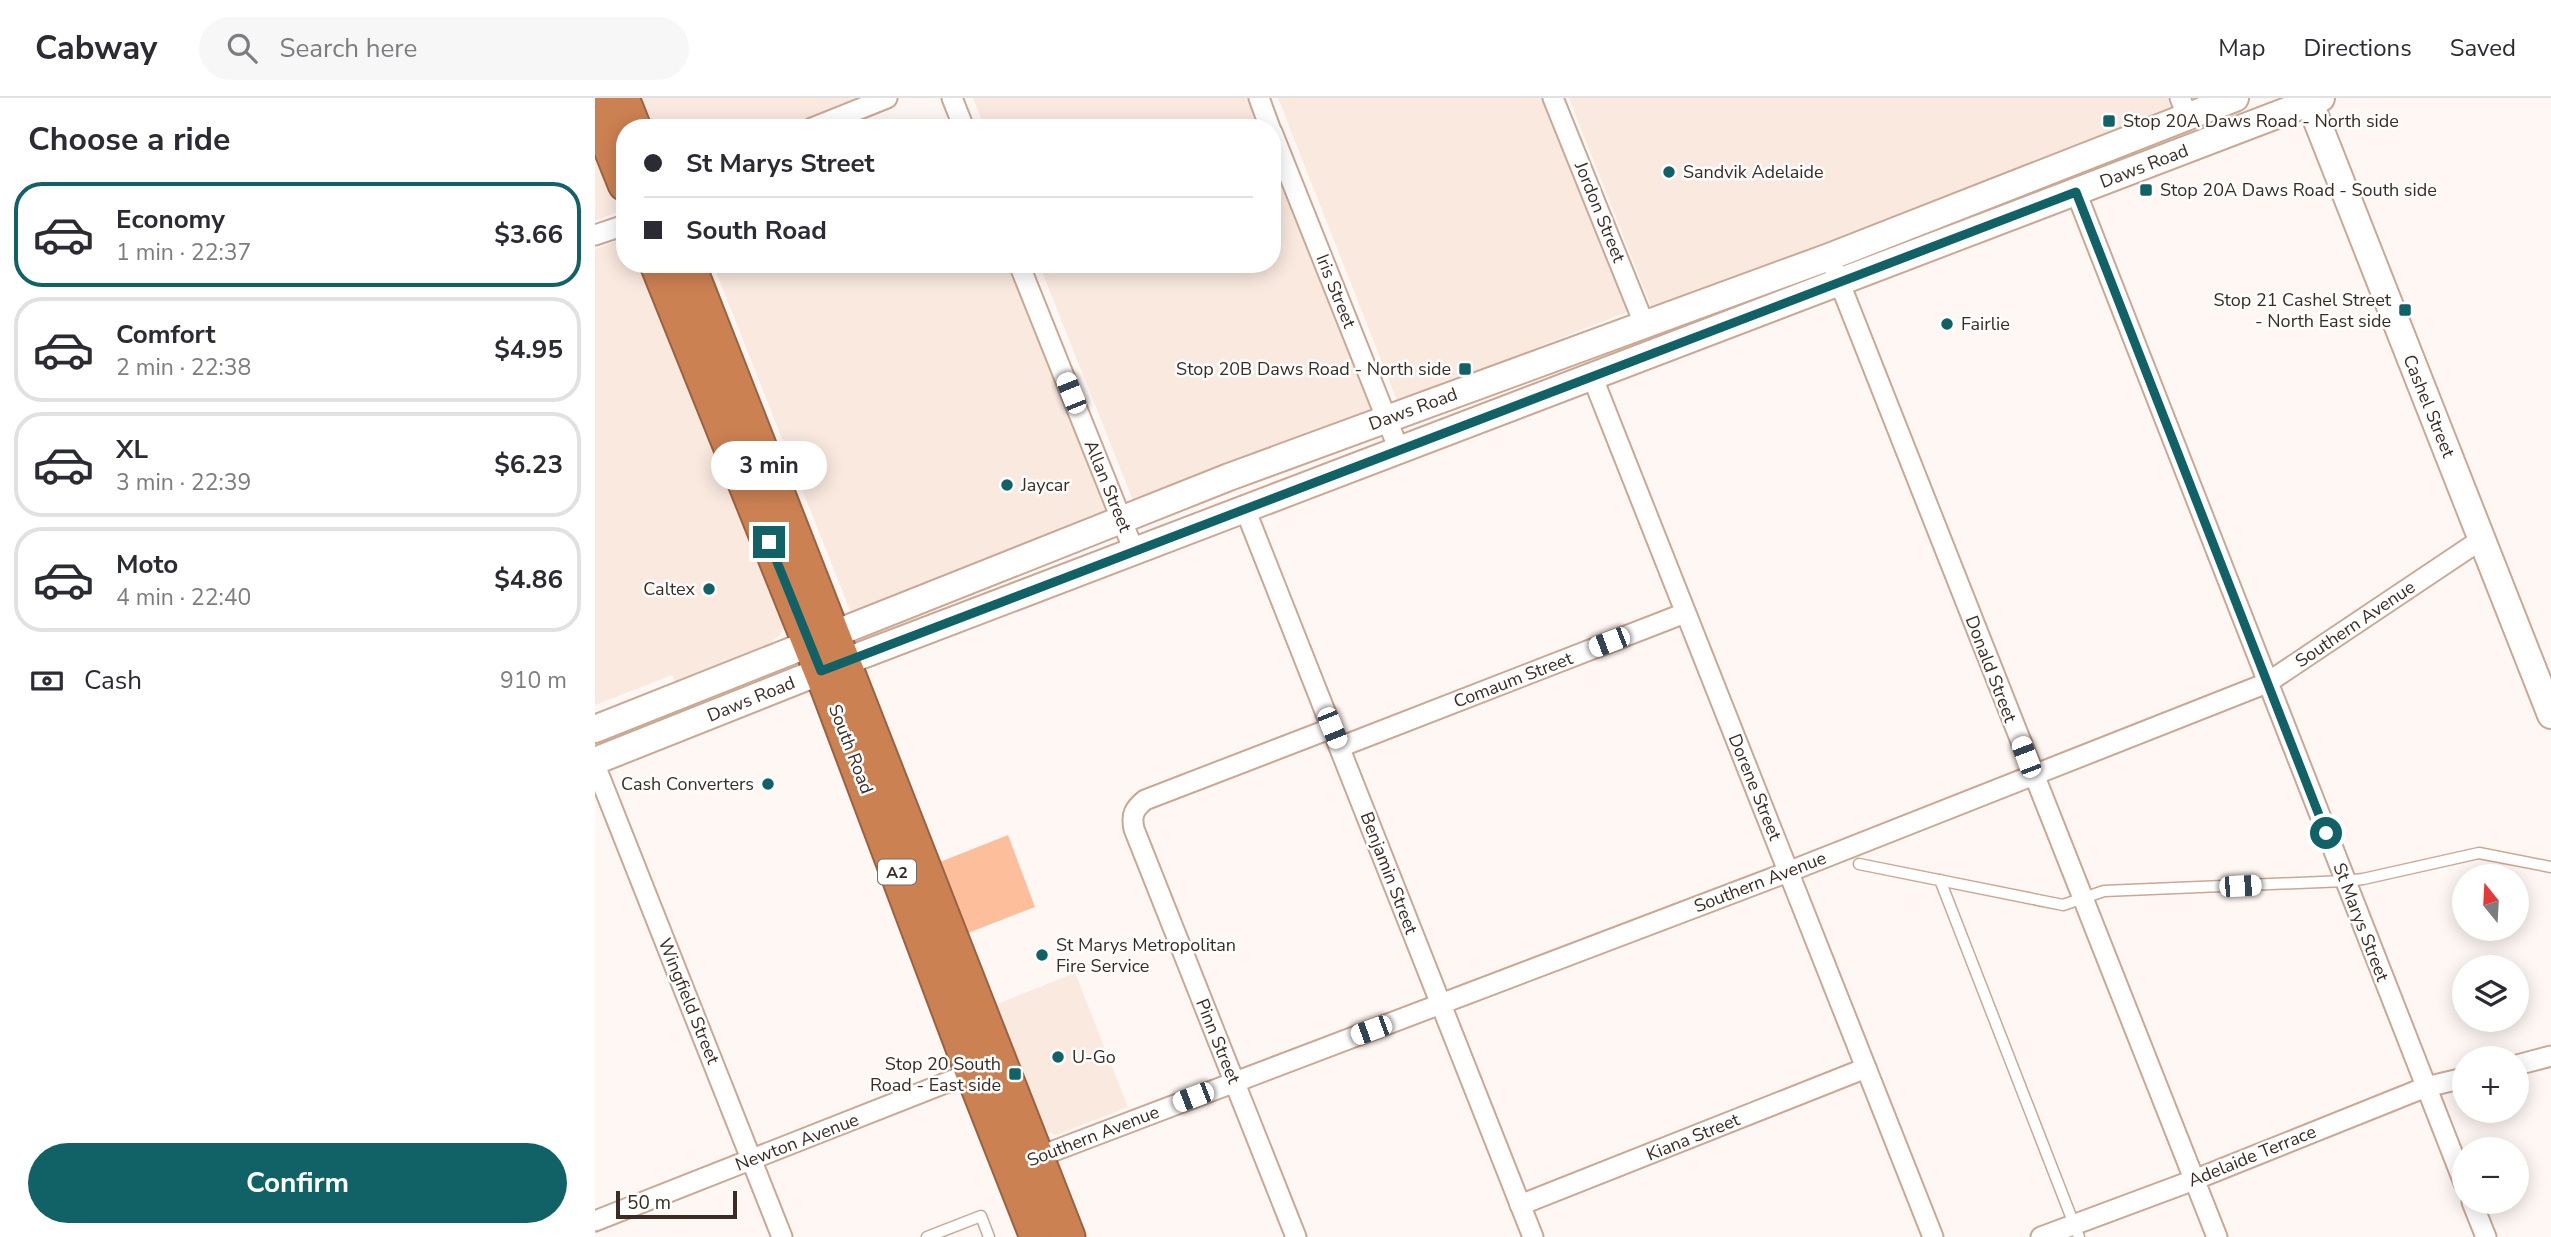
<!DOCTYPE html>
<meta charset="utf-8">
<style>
:root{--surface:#fff;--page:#f7f7f7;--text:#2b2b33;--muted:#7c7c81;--line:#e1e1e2;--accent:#116267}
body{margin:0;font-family:"Nunito Sans",sans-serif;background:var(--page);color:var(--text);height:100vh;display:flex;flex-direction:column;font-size:26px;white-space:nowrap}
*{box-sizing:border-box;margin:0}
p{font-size:23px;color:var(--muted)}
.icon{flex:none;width:38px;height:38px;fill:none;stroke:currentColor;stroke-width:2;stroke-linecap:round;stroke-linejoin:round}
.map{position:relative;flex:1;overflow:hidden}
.side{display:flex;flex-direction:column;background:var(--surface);width:595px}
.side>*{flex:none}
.banner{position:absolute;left:21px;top:21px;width:665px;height:154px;border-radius:28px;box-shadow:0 4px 18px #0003;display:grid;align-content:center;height:154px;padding:0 28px;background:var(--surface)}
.needle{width:46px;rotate:342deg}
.controls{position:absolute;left:1857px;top:766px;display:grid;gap:14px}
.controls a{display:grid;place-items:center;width:77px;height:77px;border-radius:50%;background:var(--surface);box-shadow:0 4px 18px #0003;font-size:35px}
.scale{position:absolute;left:21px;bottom:18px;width:121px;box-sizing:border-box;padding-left:7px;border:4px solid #3a2c24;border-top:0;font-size:19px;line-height:24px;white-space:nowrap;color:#3a2c24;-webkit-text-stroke:5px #fff;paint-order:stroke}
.end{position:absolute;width:32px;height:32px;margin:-16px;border:9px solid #116267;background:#fff;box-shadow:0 0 0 4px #fff}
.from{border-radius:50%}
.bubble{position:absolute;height:49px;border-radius:24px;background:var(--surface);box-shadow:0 4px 18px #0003;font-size:23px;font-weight:700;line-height:49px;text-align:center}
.car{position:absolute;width:21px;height:42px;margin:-21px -10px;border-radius:9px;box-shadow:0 0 5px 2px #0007;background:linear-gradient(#fff 24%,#345 0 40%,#fff 0 76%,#345 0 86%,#fff 0)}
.banner b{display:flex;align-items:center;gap:24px;height:66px;font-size:26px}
.banner b+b{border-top:2px solid var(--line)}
.banner i{width:18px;height:18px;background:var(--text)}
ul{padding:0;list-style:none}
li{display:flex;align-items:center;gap:21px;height:105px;margin:0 14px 10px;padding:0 14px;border:4px solid var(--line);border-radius:28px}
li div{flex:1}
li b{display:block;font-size:26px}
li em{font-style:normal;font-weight:700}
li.current{border-color:var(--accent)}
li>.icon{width:63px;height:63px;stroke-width:1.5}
h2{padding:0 28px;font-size:32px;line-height:84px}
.pay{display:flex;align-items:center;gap:18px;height:77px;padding:0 28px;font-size:26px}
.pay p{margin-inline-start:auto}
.action{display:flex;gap:14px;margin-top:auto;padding:14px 28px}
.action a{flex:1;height:80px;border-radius:42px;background:var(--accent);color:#fff;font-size:28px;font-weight:700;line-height:80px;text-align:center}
header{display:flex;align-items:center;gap:42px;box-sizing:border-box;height:98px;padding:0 35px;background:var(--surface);border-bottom:2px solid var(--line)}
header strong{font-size:33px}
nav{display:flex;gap:38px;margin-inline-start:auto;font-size:24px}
.search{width:490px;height:63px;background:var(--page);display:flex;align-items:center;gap:18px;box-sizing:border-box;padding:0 24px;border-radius:38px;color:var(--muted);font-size:26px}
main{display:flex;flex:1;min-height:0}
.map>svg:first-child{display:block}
</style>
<header>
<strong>Cabway</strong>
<div class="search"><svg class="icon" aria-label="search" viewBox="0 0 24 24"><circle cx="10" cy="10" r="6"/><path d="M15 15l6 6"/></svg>Search here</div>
<nav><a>Map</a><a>Directions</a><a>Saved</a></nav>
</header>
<main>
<section class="side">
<h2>Choose a ride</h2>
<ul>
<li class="current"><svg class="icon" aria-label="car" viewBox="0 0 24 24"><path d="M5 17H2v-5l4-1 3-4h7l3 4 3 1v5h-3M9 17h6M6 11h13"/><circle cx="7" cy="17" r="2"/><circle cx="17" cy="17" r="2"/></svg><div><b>Economy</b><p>1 min · 22:37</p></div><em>$3.66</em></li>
<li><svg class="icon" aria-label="car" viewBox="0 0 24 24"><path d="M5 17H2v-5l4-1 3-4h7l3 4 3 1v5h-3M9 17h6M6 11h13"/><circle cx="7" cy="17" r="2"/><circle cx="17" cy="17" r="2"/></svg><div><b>Comfort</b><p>2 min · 22:38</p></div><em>$4.95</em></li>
<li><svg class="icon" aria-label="car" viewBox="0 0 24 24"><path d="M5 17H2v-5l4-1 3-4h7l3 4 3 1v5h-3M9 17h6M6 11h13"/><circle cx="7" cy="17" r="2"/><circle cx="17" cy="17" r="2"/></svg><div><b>XL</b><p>3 min · 22:39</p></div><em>$6.23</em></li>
<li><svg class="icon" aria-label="car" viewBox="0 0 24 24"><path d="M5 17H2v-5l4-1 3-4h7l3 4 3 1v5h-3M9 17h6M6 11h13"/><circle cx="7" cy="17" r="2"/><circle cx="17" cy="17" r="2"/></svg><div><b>Moto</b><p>4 min · 22:40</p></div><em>$4.86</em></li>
</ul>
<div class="pay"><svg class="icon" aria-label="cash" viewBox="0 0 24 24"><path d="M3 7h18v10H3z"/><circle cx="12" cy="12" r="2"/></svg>Cash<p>910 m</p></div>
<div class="action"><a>Confirm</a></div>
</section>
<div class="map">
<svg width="1956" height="1139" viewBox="0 0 1956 1139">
<rect width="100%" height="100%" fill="#fff7f3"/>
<g fill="#fae9df">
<path d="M47 0H261L187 30H59Z"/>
<path d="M378 0H652L664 30H390Z"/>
<path d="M683 0H950L1034 213 803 305Z"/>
<path d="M974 0H1572L1576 10 1058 213Z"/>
<path d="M0 45 27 112 0 123Z"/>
<path d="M677 64 776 312 539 405 444 166H677Z"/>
<path d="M30 140V166H53L191 525 185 537 173 547 80 583 77 577 0 607V151Z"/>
<path d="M118 166H415L514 421 258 520Z"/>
<path d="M480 875 533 1009 461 1037 450 1033 400 907Z"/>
</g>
<path fill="#fdbf9b" d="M413 737 440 809 373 835 345 764Z"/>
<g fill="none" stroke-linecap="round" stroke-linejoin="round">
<defs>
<g id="lane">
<path d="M1264 766 1468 807 1509 793 1750 783 1768 781 1884 755 1956 769"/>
<path d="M1345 782 1484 1139"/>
<path d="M332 1139 386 1118 394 1139"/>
</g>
<g id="street">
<path d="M357 0 369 30"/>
<path d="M664 0 675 30"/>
<path d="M958 0 1050 228"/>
<path d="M1585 0 1593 19"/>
<path d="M217 30 292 0"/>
<path d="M677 34 804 352"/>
<path d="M1481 94 1869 1085"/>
<path d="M0 137 30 127"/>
<path d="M424 166 539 453"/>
<path d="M1240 173 1622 1139"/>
<path d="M997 278 1338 1139"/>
<path d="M650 411 938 1139"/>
<path d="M745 649 1090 515"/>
<path d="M0 667 187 1139"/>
<path d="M1922 967 1956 958"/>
<path d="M435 1062 1193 774 1672 585 1887 441"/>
<path d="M1877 1104 1891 1139"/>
<path d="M925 1107 1271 970"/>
<path d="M0 1123 386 971"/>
<path d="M701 1139 539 731C536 717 539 711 550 702L737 630"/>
<path d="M1446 1139 1599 1082 1831 989 1869 980"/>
</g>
<g id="secondary">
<path d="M1713 0 1956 617"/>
<path d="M0 631 634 379 1234 159 1640 0"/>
<path d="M0 663 249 564 1726 0"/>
</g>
<g id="highway">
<path d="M27 0 39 30"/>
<path d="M0 11 30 86"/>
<path d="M62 166 233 591 377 974 442 1139"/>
<path d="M93 166 473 1139"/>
</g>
</defs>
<use href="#lane" stroke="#caa894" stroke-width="13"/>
<use href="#street" stroke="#caa894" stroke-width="23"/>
<use href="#secondary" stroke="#caa894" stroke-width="30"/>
<use href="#highway" stroke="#996342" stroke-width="37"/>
<use href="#lane" stroke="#fff" stroke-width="10"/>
<use href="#street" stroke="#fff" stroke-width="19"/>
<use href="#secondary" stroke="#fff" stroke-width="26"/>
<use href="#highway" stroke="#cc8152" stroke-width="33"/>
</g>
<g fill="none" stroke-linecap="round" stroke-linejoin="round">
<path stroke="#116267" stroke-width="9" d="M174 444 226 573 1481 94 1731 735"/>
</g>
<g fill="#116267" stroke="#fff" stroke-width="2.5">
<rect x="1507" y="16" width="14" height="14" rx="3.5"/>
<circle cx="1074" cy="74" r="7"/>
<rect x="1544" y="85" width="14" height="14" rx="3.5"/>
<rect x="1803" y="205" width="14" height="14" rx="3.5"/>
<circle cx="1352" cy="226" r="7"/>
<rect x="863" y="264" width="14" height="14" rx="3.5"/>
<circle cx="412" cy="387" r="7"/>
<circle cx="114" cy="491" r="7"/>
<circle cx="173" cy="686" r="7"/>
<circle cx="447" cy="857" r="7"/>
<circle cx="463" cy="959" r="7"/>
<rect x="413" y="969" width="14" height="14" rx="3.5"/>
</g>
<g text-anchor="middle" stroke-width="5" stroke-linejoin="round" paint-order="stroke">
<rect fill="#fff" stroke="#756b66" stroke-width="2" x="283" y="761.5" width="38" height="25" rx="5"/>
<g font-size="16" font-weight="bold" fill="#3a2c24">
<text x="302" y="780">A2</text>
</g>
<g font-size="18" fill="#3a2c24" stroke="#fff" text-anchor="start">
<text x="1528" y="29">Stop 20A Daws Road - North side</text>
<text x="1088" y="80">Sandvik Adelaide</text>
<text x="1565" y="98">Stop 20A Daws Road - South side</text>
<text x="1796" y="208" text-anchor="end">Stop 21 Cashel Street<tspan x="1796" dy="21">- North East side</tspan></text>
<text x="1366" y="232">Fairlie</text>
<text x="856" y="277" text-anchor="end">Stop 20B Daws Road - North side</text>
<text x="426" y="393">Jaycar</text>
<text x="100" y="497" text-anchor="end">Caltex</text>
<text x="159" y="692" text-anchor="end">Cash Converters</text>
<text x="461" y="853">St Marys Metropolitan<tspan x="461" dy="21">Fire Service</tspan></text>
<text x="477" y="965">U-Go</text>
<text x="406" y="972" text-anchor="end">Stop 20 South<tspan x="406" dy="21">Road - East side</tspan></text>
</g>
<g font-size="18" fill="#3a2c24" stroke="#fff">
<text transform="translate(1549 68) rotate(-21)" y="6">Daws Road</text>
<text transform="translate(1005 114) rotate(68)" y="6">Jordon Street</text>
<text transform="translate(741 193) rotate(68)" y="6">Iris Street</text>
<text transform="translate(1834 308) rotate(68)" y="6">Cashel Street</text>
<text transform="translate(818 311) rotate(-20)" y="6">Daws Road</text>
<text transform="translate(513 388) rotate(68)" y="6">Allan Street</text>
<text transform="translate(1760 526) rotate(-34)" y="6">Southern Avenue</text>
<text transform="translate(1396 571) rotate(69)" y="6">Donald Street</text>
<text transform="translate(918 582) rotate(-21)" y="6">Comaum Street</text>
<text transform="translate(156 601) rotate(-22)" y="6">Daws Road</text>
<text transform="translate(256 651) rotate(69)" y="6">South Road</text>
<text transform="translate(1160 689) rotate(68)" y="6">Dorene Street</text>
<text transform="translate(794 775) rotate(69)" y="6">Benjamin Street</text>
<text transform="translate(1165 784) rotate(-21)" y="6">Southern Avenue</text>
<text transform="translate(1766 824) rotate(69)" y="6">St Marys Street</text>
<text transform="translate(94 903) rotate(68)" y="6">Wingfield Street</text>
<text transform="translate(623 943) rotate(68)" y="6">Pinn Street</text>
<text transform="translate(498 1038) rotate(-21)" y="6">Southern Avenue</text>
<text transform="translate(1098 1039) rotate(-22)" y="6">Kiana Street</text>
<text transform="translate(202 1044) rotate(-21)" y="6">Newton Avenue</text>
<text transform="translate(1657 1058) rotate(-22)" y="6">Adelaide Terrace</text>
</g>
</g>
</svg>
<div class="controls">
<a><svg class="needle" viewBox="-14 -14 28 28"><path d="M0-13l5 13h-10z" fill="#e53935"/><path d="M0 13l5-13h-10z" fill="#7c7c81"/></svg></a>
<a><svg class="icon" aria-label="layers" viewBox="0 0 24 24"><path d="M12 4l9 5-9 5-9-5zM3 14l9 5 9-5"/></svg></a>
<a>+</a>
<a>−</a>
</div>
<div class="scale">50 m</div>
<i class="end from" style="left:1731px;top:735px"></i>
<i class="end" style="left:174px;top:444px"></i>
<div class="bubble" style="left:116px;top:343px;width:116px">3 min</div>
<i class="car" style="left:476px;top:295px;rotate:338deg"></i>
<i class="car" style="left:1014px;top:544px;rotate:249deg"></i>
<i class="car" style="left:737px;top:630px;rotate:158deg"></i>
<i class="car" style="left:1431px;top:659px;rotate:339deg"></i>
<i class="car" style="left:1645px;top:788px;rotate:87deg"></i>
<i class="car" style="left:776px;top:932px;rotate:250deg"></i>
<i class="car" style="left:598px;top:999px;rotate:249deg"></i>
<div class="banner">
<b><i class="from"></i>St Marys Street</b>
<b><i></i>South Road</b>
</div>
</div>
</main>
